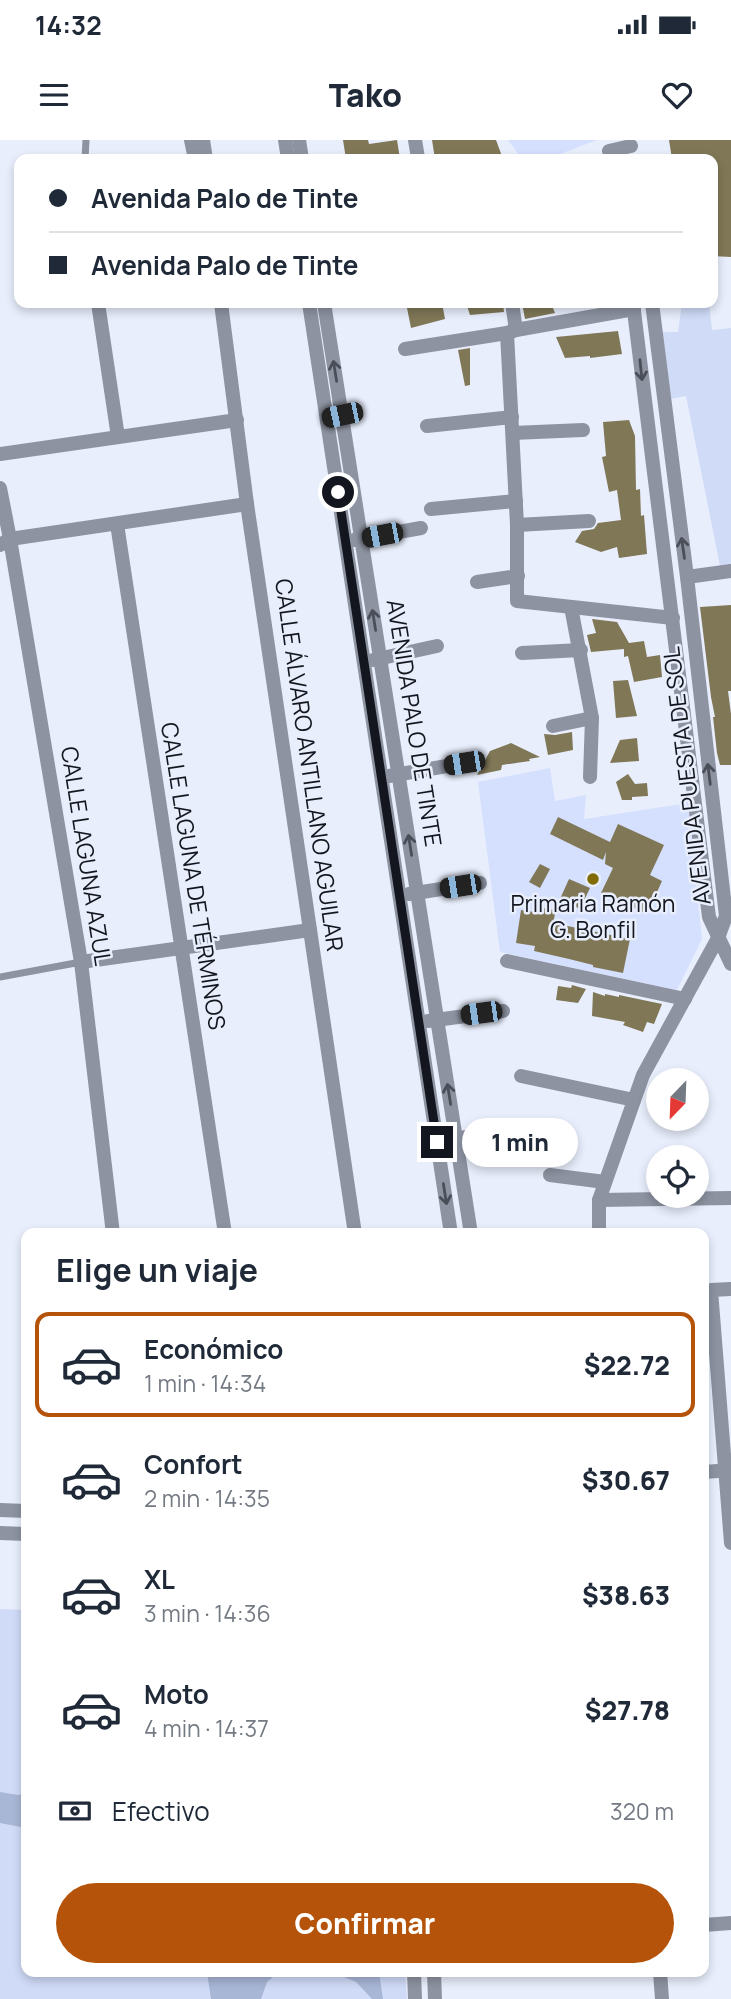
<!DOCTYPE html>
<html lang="es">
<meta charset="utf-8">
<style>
:root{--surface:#fff;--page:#f6f6f7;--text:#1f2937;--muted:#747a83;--line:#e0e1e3;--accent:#b45309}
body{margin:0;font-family:Manrope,sans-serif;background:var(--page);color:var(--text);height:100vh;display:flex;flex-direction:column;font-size:26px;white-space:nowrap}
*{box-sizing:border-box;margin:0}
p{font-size:23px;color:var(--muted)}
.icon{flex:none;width:38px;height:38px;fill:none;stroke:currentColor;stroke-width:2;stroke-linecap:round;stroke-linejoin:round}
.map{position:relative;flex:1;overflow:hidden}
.drawer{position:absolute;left:21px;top:1088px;width:688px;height:749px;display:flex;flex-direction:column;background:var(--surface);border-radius:14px;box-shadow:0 4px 10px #0003}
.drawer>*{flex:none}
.top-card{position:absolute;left:14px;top:14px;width:704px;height:154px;border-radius:14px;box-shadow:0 4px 10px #0003;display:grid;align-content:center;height:154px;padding:0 35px;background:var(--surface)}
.needle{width:46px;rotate:203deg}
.tools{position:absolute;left:646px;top:928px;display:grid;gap:14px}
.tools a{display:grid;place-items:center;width:63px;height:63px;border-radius:50%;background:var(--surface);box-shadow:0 4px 10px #0003;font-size:35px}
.end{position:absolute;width:32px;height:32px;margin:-16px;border:9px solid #13161e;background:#fff;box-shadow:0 0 0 4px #fff}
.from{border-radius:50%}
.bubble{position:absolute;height:49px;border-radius:24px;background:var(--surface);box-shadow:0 4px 10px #0003;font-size:23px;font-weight:800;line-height:49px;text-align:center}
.car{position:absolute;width:21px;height:42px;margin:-21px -10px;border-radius:9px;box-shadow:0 0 5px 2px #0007;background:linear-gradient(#222 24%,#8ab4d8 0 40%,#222 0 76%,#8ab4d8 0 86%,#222 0)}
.top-card b{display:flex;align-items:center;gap:24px;height:66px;font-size:26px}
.top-card b+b{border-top:2px solid var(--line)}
.top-card i{width:18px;height:18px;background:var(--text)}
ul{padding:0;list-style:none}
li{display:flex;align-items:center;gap:21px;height:105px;margin:0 14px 10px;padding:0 21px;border:4px solid transparent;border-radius:14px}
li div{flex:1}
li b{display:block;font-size:26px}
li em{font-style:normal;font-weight:800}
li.current{border-color:var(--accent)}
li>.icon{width:63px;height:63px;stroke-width:1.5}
h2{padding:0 35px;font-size:32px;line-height:84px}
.pay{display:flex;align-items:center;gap:18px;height:77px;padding:0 35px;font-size:26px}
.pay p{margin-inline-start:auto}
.button{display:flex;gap:14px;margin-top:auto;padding:14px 35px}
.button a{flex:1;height:80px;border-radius:42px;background:var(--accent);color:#fff;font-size:28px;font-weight:800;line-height:80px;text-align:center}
.status{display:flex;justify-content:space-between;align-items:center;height:49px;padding:0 35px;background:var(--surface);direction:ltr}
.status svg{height:19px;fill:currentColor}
header{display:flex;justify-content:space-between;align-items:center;height:91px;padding:0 35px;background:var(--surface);font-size:32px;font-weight:800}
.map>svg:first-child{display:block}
</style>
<div class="status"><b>14:32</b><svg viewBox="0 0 49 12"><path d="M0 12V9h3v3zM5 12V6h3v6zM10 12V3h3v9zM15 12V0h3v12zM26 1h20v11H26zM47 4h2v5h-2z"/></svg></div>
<header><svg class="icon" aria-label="menu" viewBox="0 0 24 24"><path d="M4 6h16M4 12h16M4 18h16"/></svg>Tako<svg class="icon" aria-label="heart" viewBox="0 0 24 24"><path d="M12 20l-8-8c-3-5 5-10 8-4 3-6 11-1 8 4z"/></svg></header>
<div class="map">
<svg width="731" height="1859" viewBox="0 0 731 1859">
<rect width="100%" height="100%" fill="#e8eefc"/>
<g fill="#d4e0fe">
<path d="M508 0H597L547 19H522Z"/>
<path d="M550 628 555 661 586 655 584 679 688 663 702 799 677 850 500 812 478 642Z"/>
</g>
<g fill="#d0dbf8">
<path d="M682 163H709L712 190 731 188V426H720L686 256 670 259 658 192H678Z"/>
<path d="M0 1469 26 1470V1832H405L407 1859H0Z"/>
</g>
<g fill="#a9b7d7">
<path d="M0 1652 18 1655 26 1653V1688L0 1683Z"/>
<path d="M207 1832H279L267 1842 261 1859H211Z"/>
<path d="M332 1832H379L383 1859H372L356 1842Z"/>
</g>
<g fill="#807757">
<path d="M343 0H368L369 4 397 0 400 19H346Z"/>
<path d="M432 0H496L503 19H435Z"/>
<path d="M669 0H731V117L712 116V19H672Z"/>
<path d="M406 163H442L445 179 411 188Z"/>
<path d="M466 163H503L504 172 470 175Z"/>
<path d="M522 163H551L555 173 525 179Z"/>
<path d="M618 191 622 214 590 218V216L565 218 556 197Z"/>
<path d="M470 208V245L465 246 458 210Z"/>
<path d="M629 280 635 296 636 350 640 349 641 376 644 375 647 414 619 418 617 407 601 412 575 402 582 391 594 389 598 383 621 380 617 350 609 352 602 317 606 316 603 282Z"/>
<path d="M731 465V551H728L731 574V625H720L717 613 713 577H715L711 557 700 467Z"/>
<path d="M592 479 617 482 629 503 644 501 647 517 660 515 662 537 634 542 628 516 624 517V509L591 512 587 495 596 493Z"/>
<path d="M628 540 637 576 616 578 613 541Z"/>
<path d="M572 592 573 610 548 615 544 594 555 595Z"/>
<path d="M637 598 639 621 610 623 620 600Z"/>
<path d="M511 603 540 617 529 619 530 621 502 625 501 630 477 635 490 611Z"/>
<path d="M628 634 635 644 647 643 648 656 632 657V660H622L616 642Z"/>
<path d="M558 677 610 702 618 684 664 705 650 735 662 741 648 772H643L601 753 613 728 605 724 606 712 603 720 550 694Z"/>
<path d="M540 724 550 729 540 748 529 742Z"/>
<path d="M569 739 590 748 580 769 560 759Z"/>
<path d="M543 768 556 770 553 783 630 799 623 833 593 827V825L569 819 534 811 535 806 516 803 521 770 542 773Z"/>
<path d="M572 845 586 849 578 863 556 860 558 846 571 848Z"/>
<path d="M593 852 605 856V854L619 857V855L662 864 654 884 647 882 643 892 623 885 625 882 592 876Z"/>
</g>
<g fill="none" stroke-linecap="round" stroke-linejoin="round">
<g stroke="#8d93a1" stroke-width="7">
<path d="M85 19 86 0"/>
<path d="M0 837 81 822"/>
</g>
<g stroke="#8d93a1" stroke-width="14">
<path d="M191 0 195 19"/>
<path d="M203 0 206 19"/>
<path d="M285 0 288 19"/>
<path d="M299 0 302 19"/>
<path d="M415 0 418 18"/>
<path d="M609 11 631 6"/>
<path d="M98 163 118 297"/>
<path d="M221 163 247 364 355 1094"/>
<path d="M309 163 451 1094"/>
<path d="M324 163 471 1094"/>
<path d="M512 163 516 190"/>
<path d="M633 163 709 777 731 824"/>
<path d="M507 193 517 385V461L673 478"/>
<path d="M405 209 507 193 516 190 634 169"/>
<path d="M427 286 512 277"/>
<path d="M513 293 583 290"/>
<path d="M0 314 237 280"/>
<path d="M0 348 10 399 81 822 113 1094"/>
<path d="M431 369 516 361"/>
<path d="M117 384 225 1094"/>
<path d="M517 385 589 381"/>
<path d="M354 400 421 388"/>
<path d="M0 405 10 399 247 364"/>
<path d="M687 437 731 431"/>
<path d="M477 442 518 436"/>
<path d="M571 467 592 578 590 637"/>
<path d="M522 513 581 510"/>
<path d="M373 520 437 506"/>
<path d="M553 586 592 578"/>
<path d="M389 636 464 623"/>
<path d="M409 754 480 743"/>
<path d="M507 821 685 859"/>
<path d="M81 822 310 790"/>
<path d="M428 881 503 871"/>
<path d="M521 936 634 960"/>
<path d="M447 1000 518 989"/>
<path d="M550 1035 605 1042"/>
<path d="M599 1060 731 1058"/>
<path d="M599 1094V1060L643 935 718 798 726 776 687 437 652 163"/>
<path d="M731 1149 711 1150 731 1403"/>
<path d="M704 1332 731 1330"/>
<path d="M0 1370 26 1371"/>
<path d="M0 1393 26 1394"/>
<path d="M704 1785 731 1783"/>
<path d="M414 1832 415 1859"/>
<path d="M434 1832 435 1859"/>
<path d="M660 1832 662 1859"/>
</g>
</g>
<defs><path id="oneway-shaft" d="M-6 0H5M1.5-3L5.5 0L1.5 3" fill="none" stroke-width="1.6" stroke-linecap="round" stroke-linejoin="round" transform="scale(1.75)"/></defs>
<g stroke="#4a4e59">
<use href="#oneway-shaft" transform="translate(641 230) rotate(84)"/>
<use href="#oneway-shaft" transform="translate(335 231) rotate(-99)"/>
<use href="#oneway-shaft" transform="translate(683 408) rotate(-98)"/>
<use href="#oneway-shaft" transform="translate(374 480) rotate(-99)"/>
<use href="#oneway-shaft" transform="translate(709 634) rotate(-97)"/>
<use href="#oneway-shaft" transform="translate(410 705) rotate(-99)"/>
<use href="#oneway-shaft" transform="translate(449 954) rotate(-99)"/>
<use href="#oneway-shaft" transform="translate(445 1054) rotate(81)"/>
</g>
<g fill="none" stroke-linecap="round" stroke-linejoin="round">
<path stroke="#13161e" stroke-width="9" d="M338 352 437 1002"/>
</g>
<circle fill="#806b05" stroke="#e8eefc" stroke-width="2.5" cx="593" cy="739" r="7"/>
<g text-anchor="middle" stroke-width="5" stroke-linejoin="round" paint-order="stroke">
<g font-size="23" fill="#13161e" stroke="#e8eefc">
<text transform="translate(414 583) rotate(81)" y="8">AVENIDA PALO DE TINTE</text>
<text transform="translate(309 625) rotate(82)" y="8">CALLE ÁLVARO ANTILLANO AGUILAR</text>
<text transform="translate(687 636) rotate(-97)" y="8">AVENIDA PUESTA DE SOL</text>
<text transform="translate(86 716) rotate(81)" y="8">CALLE LAGUNA AZUL</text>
<text transform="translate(193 736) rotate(81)" y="8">CALLE LAGUNA DE TÉRMINOS</text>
</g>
<g font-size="23" fill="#13161e" stroke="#e8eefc">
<text x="593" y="772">Primaria Ramón<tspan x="593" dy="26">G. Bonfil</tspan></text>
</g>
</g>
</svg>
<div class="tools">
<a><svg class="needle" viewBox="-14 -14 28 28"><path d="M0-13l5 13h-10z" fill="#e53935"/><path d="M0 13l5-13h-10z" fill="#747a83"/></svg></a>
<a><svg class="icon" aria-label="locate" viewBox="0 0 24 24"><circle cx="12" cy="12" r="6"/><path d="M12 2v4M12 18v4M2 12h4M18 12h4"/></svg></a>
</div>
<i class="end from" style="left:338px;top:352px"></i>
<i class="end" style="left:437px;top:1002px"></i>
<div class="bubble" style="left:462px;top:978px;width:116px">1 min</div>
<i class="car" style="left:342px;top:275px;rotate:258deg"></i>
<i class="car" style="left:382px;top:395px;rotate:259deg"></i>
<i class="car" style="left:464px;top:623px;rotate:261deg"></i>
<i class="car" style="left:460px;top:746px;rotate:261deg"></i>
<i class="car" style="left:481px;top:873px;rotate:262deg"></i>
<div class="top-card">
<b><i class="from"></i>Avenida Palo de Tinte</b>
<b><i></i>Avenida Palo de Tinte</b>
</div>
<section class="drawer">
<h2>Elige un viaje</h2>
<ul>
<li class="current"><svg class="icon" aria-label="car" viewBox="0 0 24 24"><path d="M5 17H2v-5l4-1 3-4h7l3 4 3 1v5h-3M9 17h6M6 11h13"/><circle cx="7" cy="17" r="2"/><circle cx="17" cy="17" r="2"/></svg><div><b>Económico</b><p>1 min · 14:34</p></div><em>$22.72</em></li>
<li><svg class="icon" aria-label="car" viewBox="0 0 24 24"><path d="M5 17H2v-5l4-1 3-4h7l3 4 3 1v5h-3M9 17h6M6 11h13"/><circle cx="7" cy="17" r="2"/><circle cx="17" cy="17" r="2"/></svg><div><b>Confort</b><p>2 min · 14:35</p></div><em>$30.67</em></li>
<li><svg class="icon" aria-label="car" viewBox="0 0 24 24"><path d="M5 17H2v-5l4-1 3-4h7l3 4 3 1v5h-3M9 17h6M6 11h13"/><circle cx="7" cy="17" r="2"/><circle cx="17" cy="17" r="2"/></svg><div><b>XL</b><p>3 min · 14:36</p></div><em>$38.63</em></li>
<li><svg class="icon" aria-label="car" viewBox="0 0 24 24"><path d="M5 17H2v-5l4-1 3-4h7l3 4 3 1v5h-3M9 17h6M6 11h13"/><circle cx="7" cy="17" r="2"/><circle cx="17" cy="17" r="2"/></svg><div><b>Moto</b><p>4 min · 14:37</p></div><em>$27.78</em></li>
</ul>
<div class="pay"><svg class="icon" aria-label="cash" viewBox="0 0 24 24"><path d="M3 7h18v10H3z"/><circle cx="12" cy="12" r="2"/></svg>Efectivo<p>320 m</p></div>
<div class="button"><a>Confirmar</a></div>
</section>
</div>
